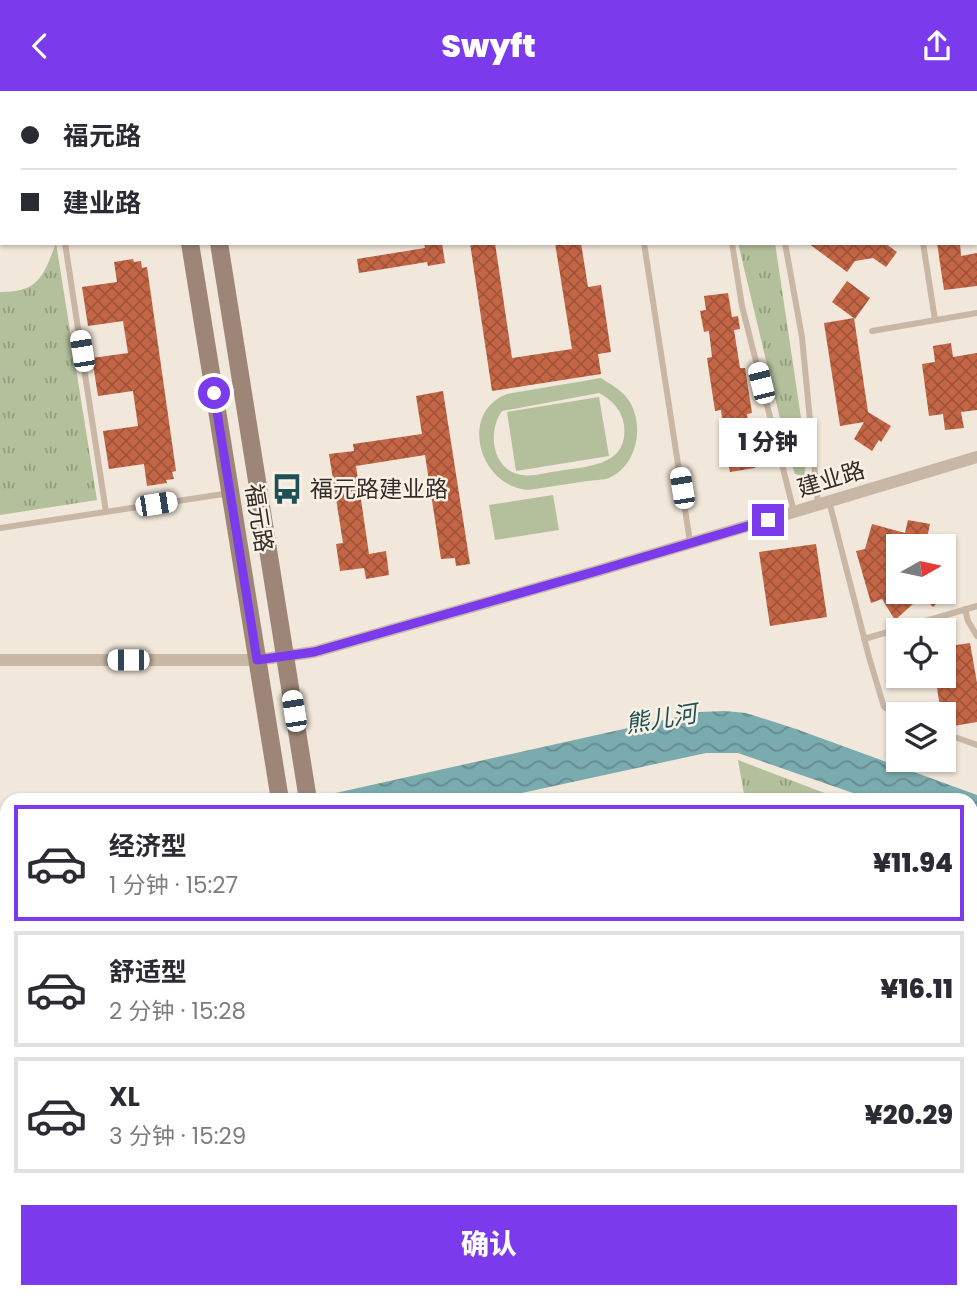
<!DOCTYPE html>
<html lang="zh">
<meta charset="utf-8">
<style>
:root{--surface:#fff;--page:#f7f7f7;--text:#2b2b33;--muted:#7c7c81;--line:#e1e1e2;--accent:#7c3aed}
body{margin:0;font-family:Poppins,"Noto Sans SC",sans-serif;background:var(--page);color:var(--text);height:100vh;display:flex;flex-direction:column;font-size:26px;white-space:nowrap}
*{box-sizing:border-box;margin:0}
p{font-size:23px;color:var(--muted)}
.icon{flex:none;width:38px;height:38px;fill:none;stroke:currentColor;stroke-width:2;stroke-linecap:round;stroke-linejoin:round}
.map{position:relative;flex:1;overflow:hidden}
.details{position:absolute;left:0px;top:702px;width:978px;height:506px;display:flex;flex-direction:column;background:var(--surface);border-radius:21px 21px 0 0;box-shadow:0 2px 5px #0004}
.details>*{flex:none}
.top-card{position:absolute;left:0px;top:0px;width:978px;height:154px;box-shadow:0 2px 5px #0004;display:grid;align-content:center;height:154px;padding:0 21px;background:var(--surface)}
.needle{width:46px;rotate:81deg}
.fabs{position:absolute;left:886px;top:443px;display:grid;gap:14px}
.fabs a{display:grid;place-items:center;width:70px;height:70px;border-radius:0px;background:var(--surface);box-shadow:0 2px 5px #0004;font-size:35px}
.end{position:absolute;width:32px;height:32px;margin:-16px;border:9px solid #7c3aed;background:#fff;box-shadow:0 0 0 4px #fff}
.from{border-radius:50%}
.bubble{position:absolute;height:49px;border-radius:0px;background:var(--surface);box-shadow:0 2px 5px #0004;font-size:23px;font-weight:800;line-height:49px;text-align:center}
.car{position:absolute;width:21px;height:42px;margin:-21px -10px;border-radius:9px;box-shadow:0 0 5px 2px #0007;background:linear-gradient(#fff 24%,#345 0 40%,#fff 0 76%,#345 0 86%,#fff 0)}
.top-card b{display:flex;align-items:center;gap:24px;height:66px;font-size:26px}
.top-card b+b{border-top:2px solid var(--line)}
.top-card i{width:18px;height:18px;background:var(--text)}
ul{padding:12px 0 0;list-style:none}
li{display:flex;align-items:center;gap:21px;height:116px;margin:0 14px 10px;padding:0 7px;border:4px solid var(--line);border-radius:0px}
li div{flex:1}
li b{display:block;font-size:26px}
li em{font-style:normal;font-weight:800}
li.selected{border-color:var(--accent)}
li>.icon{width:63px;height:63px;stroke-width:1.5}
.button{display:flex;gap:14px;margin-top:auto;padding:14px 21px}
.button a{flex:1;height:80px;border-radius:0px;background:var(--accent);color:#fff;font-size:28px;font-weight:800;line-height:80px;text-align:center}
header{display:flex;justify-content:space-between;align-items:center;height:91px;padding:0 21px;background:var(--accent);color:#fff;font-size:32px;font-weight:800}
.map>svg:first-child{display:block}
</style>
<header><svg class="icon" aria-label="back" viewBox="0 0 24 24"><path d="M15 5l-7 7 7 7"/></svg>Swyft<svg class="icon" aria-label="share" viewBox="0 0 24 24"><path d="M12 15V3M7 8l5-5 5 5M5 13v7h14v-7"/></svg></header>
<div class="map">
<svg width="977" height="1207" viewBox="0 0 977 1207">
<defs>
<pattern id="grass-tufts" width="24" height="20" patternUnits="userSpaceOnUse" patternTransform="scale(1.75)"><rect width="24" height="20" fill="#b3c09b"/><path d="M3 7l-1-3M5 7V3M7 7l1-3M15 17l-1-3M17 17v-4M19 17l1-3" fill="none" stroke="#929c7e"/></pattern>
<pattern id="water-waves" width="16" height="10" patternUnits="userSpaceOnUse" patternTransform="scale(1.75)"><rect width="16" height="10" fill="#7aabae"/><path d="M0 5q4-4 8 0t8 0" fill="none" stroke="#658b8e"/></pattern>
<pattern id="building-cross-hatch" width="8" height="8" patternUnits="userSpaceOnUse" patternTransform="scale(1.75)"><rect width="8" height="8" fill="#c46645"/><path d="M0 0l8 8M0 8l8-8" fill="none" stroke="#a0543a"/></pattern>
</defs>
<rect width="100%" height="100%" fill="#f1e7da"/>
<g fill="url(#grass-tufts)">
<path d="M0 0 34 2H2L0 92Z"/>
<path d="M56 152 97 409 0 424V201C39 201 43 186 56 152Z"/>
<path d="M738 152H775L807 367 804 385 795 383 788 361Z"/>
<path d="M738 669 843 709H745Z"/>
<path d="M971 757 977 759V806L971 804Z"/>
<path d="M0 808H7V874L0 875Z"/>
<path d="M977 972V1207H962L961 1201 971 1200V973Z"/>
</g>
<g fill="#b3c09b" fill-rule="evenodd">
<path d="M601 287C610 293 620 298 627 307 645 330 639 374 609 387 603 389 594 389 587 390 568 393 548 396 528 399 478 395 459 321 507 303ZM599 302C612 309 622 319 624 334 629 375 588 375 559 380 548 381 533 386 522 384 492 380 487 341 502 320Z"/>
<path d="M599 306 609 365 516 380 507 321Z"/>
<path d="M553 404 559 439 495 449 489 414Z"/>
</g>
<g fill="url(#water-waves)">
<path d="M725 620 746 622 796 638 977 704V747L971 745V709H873L738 662H706L489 709H304L700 621Z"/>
<rect x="0" y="749" width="7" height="42"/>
</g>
<g fill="url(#building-cross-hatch)">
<path d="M424 152H442L445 172 428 175 427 171 359 182 357 168 425 157Z"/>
<path d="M470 152H495L512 267 572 258 555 152H581L588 196 601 194 611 261 598 263 601 283 492 300Z"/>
<path d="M808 152H885L897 161 886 176 873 167 855 170 847 181Z"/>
<path d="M937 152H960L961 165 977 162V195L944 199Z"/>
<path d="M133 168 134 171 141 170 142 177 147 176 176 380 172 381 174 388 166 389 167 392 147 395 144 373 109 378 103 340 138 335 133 300 98 305 92 267 128 262 123 230 88 235 82 196 117 191 114 171Z"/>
<path d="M847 190 870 207 855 228 832 211Z"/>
<path d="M728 202 732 226 738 225 740 238 734 239 740 277H745L752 322 747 323 755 377 730 381 728 371H723L719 346 724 345 721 319 715 320 707 267 712 266 709 240 704 241 700 220 706 219 704 205Z"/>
<path d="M854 227 868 321 891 335 881 351 879 349 872 360 854 348 864 331 840 335 824 232Z"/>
<path d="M951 252 953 266 977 262V319L961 321 964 337 945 339 943 323 929 325 922 273 935 271 933 255Z"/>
<path d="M443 300 470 473 456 475 455 467 441 468 425 364 356 375 369 463 386 460 389 484 366 488 364 477 340 480 336 453 343 452 329 363 354 360 353 353 422 343 416 305Z"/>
<path d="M908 429 930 433 927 447 940 451 939 455H898V500H950L933 516 922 505 895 529 882 508 871 512 856 460 865 458 872 433 905 442Z"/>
<path d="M816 453 827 526 770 535 759 461Z"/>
<path d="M970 552 977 592V631L947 636 946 628H943V623H941L935 584H943V556Z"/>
</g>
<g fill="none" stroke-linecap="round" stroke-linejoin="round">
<path stroke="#cbc2b6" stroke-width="18" stroke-dasharray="18 9" stroke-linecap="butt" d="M387 1200 388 1207"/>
<g stroke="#c9b7a6" stroke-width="6">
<path d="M42 0V2"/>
<path d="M383 0V2"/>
<path d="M433 0V2"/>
<path d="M559 0 560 2"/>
<path d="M716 0V2"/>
<path d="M760 0 761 2"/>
<path d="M843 0V2"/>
<path d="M902 0V2"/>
<path d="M286 2 297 0"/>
<path d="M65 152 106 421"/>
<path d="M644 152 690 451"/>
<path d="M732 152 742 215 794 421"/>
<path d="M785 152 802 246 818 413"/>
<path d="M923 152 935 229"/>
<path d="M872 240 977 222"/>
<path d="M829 410 869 566 884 616 898 623"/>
<path d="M0 437 230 402"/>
<path d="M965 518 968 530 977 545"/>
<path d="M864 548 977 515"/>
<path d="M943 642 977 654"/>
<path d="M971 845 977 844"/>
<path d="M0 890 7 889"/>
<path d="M0 959 7 958"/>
<path d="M0 1191 7 1193"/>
<path d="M147 1200 148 1207"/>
<path d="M65 1205 94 1200"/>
</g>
<path stroke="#c9b7a6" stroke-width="12" d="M0 569H257L314 561 597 480 977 366"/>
<g stroke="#9d8678" stroke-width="18">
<path d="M166 0V2"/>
<path d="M194 0 195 2"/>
<path d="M190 152 280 709"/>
<path d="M219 152 308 709"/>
<path d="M329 1200 330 1207"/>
<path d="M359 1200V1202"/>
<path d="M415 1200 416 1207"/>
</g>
</g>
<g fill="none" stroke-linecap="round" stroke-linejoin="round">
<path stroke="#7c3aed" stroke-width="9" d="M214 302 257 569 314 561 597 480 768 429"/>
</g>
<defs>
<symbol id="bus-bare" viewBox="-9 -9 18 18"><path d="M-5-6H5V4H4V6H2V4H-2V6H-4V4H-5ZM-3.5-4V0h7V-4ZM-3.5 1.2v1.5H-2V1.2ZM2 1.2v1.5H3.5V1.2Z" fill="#1d5156" stroke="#f9f1e6" stroke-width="2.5" paint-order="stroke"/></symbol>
</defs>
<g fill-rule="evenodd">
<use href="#bus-bare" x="265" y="376" width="44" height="44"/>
</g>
<g text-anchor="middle" stroke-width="5" stroke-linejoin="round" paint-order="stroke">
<g font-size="23" fill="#352c27" stroke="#f9f1e6">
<text transform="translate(831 388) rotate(-17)" y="8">建业路</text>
<text transform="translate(259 427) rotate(81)" y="8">福元路</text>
</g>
<g font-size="23" fill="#352c27" stroke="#f9f1e6" text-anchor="start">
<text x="310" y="406">福元路建业路</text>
</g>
<g font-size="24" font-style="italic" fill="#1d5156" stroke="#f9f1e6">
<text transform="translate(661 628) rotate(-9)" y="8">熊儿河</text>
</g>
</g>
</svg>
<div class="fabs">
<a><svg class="needle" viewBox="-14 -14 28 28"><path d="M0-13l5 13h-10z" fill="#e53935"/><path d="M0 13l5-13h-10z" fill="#7c7c81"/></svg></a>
<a><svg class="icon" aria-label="locate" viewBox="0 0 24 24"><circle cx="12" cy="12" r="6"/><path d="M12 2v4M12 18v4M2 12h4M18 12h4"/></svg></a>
<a><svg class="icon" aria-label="layers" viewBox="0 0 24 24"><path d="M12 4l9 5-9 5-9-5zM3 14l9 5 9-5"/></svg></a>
</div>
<i class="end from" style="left:214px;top:302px"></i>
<i class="end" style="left:768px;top:429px"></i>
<div class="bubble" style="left:719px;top:327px;width:98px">1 分钟</div>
<i class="car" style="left:82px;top:260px;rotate:351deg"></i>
<i class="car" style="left:761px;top:292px;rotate:346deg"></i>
<i class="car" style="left:682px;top:397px;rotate:351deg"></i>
<i class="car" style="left:156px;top:413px;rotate:81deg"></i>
<i class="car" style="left:128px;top:569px;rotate:270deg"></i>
<i class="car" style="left:294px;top:620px;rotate:351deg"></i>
<div class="top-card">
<b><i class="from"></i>福元路</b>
<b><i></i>建业路</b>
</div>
<section class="details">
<ul>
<li class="selected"><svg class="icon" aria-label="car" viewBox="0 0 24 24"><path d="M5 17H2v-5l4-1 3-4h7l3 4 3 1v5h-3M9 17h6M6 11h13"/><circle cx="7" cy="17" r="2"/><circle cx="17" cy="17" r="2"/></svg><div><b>经济型</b><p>1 分钟 · 15:27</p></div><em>¥11.94</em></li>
<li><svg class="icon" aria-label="car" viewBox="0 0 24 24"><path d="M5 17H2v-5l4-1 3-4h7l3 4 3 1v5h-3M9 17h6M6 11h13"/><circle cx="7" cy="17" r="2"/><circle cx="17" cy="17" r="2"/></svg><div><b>舒适型</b><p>2 分钟 · 15:28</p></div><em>¥16.11</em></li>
<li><svg class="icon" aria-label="car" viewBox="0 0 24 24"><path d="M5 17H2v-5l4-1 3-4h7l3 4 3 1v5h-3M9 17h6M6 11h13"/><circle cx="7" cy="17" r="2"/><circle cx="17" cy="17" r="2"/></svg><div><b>XL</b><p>3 分钟 · 15:29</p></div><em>¥20.29</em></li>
</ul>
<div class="button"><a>确认</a></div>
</section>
</div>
